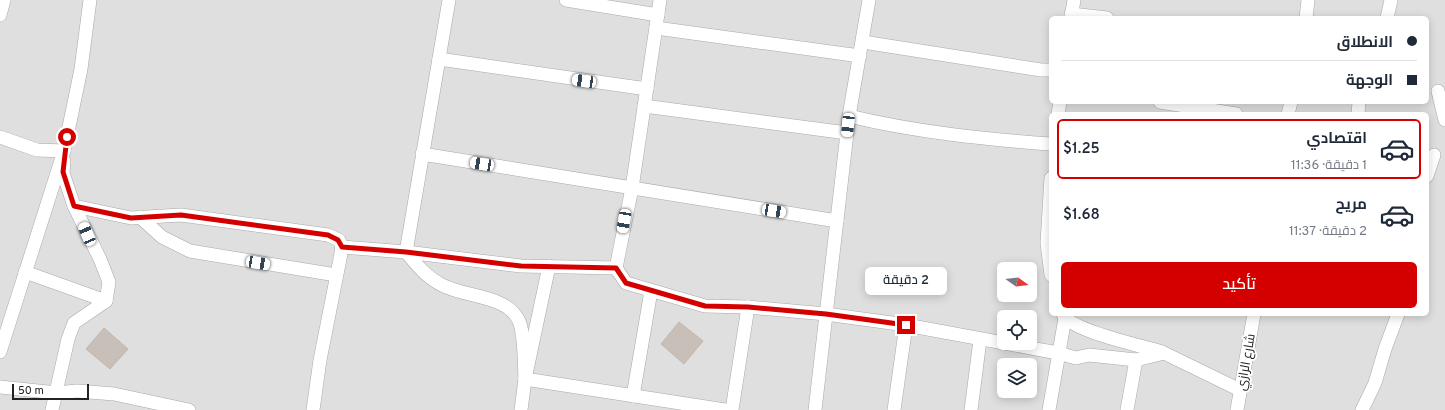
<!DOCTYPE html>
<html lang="ar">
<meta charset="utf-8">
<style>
:root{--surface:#fff;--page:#f2f2f3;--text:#1f2937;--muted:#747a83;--line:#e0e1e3;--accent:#d40000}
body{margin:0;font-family:Overpass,Cairo,sans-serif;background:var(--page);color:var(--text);direction:rtl;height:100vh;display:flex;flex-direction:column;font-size:15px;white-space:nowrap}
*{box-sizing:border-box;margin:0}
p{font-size:13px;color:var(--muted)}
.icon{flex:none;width:22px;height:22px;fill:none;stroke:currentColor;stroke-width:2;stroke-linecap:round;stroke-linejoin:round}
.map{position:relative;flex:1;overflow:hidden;direction:ltr}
.sheet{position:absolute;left:1049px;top:112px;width:380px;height:204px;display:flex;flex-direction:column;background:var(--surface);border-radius:6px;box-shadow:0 2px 10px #0003;direction:rtl}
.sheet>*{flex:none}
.top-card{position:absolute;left:1049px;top:16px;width:380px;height:88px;border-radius:6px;box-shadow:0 2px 10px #0003;direction:rtl;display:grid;align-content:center;height:88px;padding:0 12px;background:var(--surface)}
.needle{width:26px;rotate:104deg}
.buttons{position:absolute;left:997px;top:262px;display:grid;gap:8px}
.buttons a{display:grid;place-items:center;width:40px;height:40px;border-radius:6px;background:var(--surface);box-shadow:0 2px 10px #0003;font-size:20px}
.scale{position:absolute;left:12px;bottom:10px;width:77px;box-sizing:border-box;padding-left:4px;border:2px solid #222;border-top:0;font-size:11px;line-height:14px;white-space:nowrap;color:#222;-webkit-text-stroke:3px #fff;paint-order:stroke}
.end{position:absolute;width:18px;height:18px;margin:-9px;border:5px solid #d40000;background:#fff;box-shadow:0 0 0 2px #fff}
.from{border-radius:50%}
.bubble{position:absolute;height:28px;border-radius:6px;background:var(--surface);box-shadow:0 2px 10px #0003;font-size:13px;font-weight:600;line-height:28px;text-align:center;direction:rtl}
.car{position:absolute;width:12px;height:24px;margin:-12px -6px;border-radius:5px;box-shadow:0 0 3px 1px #0007;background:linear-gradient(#fff 24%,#345 0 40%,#fff 0 76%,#345 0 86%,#fff 0)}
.top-card b{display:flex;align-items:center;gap:14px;height:38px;font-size:15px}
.top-card b+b{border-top:1px solid var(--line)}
.top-card i{width:10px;height:10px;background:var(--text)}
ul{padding:7px 0 0;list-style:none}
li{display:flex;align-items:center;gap:12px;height:60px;margin:0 8px 6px;padding:0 4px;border:2px solid transparent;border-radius:6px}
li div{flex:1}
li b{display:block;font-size:15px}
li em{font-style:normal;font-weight:600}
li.on{border-color:var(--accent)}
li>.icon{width:36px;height:36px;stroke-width:1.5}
.cta{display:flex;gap:8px;margin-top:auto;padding:8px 12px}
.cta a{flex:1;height:46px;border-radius:6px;background:var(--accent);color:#fff;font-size:16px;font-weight:600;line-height:46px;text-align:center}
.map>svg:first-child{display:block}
</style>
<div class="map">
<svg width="1445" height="410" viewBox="0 0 1445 410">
<rect width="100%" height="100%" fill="#f2efe9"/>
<path fill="#e0dfdf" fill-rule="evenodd" d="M0 0H1445V410H0ZM1051 18H1427V102H1051ZM1051 114H1427V314H1051ZM1004 269H1030V295H1004ZM1004 317H1030V343H1004ZM1004 365H1030V391H1004Z"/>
<g fill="#c7bfb8" stroke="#c4b6ab">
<path d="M679 322 703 341 684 364 661 344Z"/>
<path d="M104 328 128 349 110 369 86 349Z"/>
</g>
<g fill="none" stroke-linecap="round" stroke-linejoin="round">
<defs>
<g id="minor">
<path d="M449 0 406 252C417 265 426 277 442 285 464 297 505 295 518 319 525 331 524 365 525 379"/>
<path d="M566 0 658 15"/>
<path d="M660 0 632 188 616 268 626 283 705 306 748 307 826 314 906 325 1058 353 1076 358 1089 355 1136 360 1164 353 1240 390"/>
<path d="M1071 14 1107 18"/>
<path d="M0 15 4 0"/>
<path d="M1071 18 1074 0"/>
<path d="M1306 18 1308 0"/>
<path d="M1387 18 1391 0"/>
<path d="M656 28 860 56"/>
<path d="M863 42 1041 70H1051"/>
<path d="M439 59 647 89"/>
<path d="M1438 91 1445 120"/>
<path d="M1160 102 1236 114"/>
<path d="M644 106 847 133"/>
<path d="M1058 114 1060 102"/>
<path d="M1288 114 1291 102"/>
<path d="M1358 114 1359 102"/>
<path d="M849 116C915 132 983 139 1050 144"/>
<path d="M0 137 37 150 64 151"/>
<path d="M422 154 837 221"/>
<path d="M1427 176 1434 155"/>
<path d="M1051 178 1047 243 1051 275"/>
<path d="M74 206 131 218 181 215 328 235 339 240 342 247 340 259 320 360 313 410"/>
<path d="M140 217 162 237 190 251 336 275"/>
<path d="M342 247 406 252 521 266 616 268"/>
<path d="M25 272 106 301"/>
<path d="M1063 314C1070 331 1143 346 1162 352"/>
<path d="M0 352 64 151 81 69 90 0"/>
<path d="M525 379 725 410"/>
<path d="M0 387 57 393 77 391 114 394 189 410"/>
<path d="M633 396 651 291"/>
<path d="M52 410 68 339 74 323 106 301 109 282 100 259 74 206 63 173 64 161"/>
<path d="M521 410 525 379 549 266"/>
<path d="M732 410 748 307"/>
<path d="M815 410 849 116 869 0"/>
<path d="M894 410 906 325"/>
<path d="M971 410 980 340"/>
<path d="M1049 410 1065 318"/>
<path d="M1127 410 1136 360"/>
<path d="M1237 410 1254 314"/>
<path d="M1362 410 1375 383 1385 349 1398 314"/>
</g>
</defs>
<use href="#minor" stroke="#a9a9a9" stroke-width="14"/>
<use href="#minor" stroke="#fff" stroke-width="13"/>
</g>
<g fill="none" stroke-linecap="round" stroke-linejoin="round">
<path stroke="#d40000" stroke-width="5" d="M67 137 63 172 74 206 131 218 181 215 328 235 338 240 342 247 406 252 521 266 616 268 626 283 705 306 748 307 826 314 906 325"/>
</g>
<g text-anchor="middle" stroke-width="3.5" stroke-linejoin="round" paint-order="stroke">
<g font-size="13" fill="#222" stroke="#fff">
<text transform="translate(1245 362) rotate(-80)" y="5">شارع الرازي</text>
</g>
</g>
</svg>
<div class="buttons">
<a><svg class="needle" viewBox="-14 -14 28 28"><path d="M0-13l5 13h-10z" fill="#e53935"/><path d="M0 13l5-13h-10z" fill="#747a83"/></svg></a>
<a><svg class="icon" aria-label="locate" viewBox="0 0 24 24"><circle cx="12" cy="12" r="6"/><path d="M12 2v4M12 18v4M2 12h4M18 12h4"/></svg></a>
<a><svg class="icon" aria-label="layers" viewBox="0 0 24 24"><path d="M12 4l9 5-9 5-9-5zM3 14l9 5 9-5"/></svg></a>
</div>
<div class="scale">50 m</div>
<i class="end from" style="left:67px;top:137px"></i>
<i class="end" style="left:906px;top:325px"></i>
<div class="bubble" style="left:865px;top:267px;width:82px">2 دقيقة</div>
<i class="car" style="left:584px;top:81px;rotate:278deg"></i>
<i class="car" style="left:848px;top:125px;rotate:186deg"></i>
<i class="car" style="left:482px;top:164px;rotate:279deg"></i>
<i class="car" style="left:774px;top:211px;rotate:99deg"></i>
<i class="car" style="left:624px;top:221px;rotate:190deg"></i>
<i class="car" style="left:87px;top:234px;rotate:337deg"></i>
<i class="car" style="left:258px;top:263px;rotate:99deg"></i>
<div class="top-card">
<b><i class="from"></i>الانطلاق</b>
<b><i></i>الوجهة</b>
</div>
<section class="sheet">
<ul>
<li class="on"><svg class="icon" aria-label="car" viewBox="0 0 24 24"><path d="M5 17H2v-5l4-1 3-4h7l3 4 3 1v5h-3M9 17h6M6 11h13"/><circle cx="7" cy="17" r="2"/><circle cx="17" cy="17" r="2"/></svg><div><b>اقتصادي</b><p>1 دقيقة · 11:36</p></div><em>$1.25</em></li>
<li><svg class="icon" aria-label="car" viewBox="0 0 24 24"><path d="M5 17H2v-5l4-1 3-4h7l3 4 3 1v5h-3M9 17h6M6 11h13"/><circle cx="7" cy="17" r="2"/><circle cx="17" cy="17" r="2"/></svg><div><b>مريح</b><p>2 دقيقة · 11:37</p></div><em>$1.68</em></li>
</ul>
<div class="cta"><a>تأكيد</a></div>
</section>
</div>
